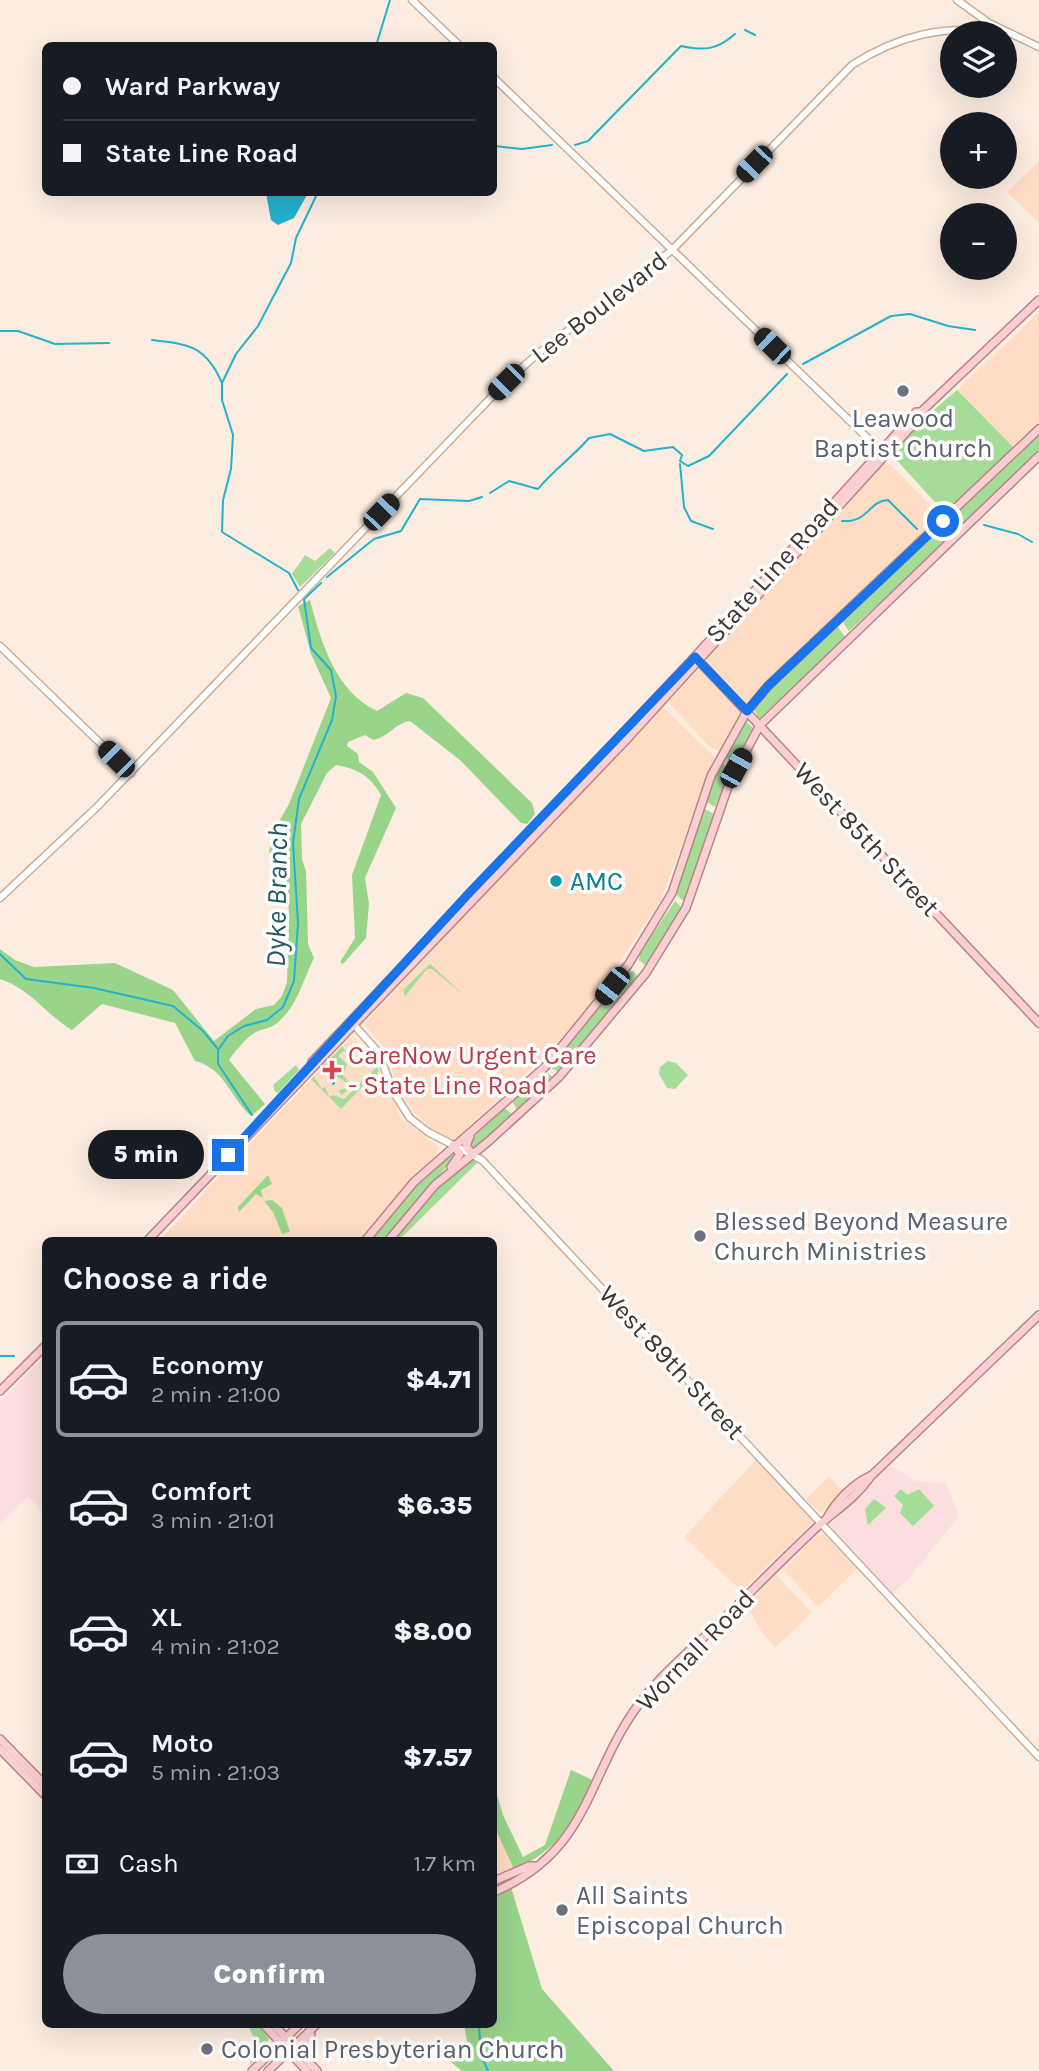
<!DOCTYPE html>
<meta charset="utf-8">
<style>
:root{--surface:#171b24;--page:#242831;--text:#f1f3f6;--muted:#9ea1a6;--line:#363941;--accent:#8c9099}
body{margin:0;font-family:Karla,sans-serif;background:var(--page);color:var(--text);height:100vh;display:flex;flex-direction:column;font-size:26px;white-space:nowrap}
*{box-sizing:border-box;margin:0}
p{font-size:23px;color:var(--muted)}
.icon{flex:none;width:38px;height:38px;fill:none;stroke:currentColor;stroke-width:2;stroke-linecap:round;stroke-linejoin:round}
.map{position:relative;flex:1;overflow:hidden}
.details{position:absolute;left:42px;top:1237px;width:455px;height:791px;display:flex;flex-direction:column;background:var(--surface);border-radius:10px;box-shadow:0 7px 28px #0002}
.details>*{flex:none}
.top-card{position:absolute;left:42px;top:42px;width:455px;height:154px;border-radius:10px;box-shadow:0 7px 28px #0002;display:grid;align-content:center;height:154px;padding:0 21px;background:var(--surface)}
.controls{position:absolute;left:940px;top:21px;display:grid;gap:14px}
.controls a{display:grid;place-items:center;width:77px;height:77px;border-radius:50%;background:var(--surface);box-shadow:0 7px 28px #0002;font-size:35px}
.end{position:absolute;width:32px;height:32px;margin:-16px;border:9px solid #1a73e8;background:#fff;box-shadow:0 0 0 4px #fff}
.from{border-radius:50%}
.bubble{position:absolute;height:49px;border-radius:24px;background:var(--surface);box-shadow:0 7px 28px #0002;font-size:23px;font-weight:800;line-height:49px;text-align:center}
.car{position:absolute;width:21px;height:42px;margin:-21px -10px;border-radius:9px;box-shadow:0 0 5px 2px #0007;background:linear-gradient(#222 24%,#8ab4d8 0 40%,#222 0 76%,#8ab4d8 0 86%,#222 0)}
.top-card b{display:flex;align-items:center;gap:24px;height:66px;font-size:26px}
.top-card b+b{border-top:2px solid var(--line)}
.top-card i{width:18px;height:18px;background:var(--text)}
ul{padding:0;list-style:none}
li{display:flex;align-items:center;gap:21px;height:116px;margin:0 14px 10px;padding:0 7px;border:4px solid transparent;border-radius:10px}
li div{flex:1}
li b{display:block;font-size:26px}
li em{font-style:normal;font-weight:800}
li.on{border-color:var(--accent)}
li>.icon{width:63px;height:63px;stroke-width:1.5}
h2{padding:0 21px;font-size:32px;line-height:84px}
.pay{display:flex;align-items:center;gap:18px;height:77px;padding:0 21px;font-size:26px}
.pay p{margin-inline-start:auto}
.primary-button{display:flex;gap:14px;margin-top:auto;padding:14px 21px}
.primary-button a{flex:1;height:80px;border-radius:42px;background:var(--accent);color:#fff;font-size:28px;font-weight:800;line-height:80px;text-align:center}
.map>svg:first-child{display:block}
</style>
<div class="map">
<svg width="1039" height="2071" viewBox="0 0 1039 2071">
<rect width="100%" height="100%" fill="#fdede1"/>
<g fill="#feddc4">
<path d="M1039 161V223L1007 192Z"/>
<path d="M1039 312V425L1014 448 957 390Z"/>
<path d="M884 462 892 466 938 513 940 520 746 704 707 662V657Z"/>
<path d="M699 669 740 712 720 751 710 747 668 702Z"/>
<path d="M660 704 715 757 660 902 592 1002 550 1051 454 1140 432 1130 413 1111 399 1089 382 1045 364 1024Z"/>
<path d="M352 1036 371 1054 401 1118 439 1147 437 1156 392 1201 360 1241H159Z"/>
<path d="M757 1459 813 1522 741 1591 684 1537Z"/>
<path d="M829 1477 844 1493 821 1513 806 1499Z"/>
<path d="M824 1534 858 1568 818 1607 784 1570 817 1535Z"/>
<path d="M776 1575 812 1612 775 1648 759 1628 747 1605Z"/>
<path d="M494 1826 514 1869 494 1876Z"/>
</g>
<g fill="#fadfde">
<path d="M45 1356V1515L28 1496 0 1525V1402Z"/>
<path d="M889 1465 916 1481 946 1483 959 1516 909 1578 890 1596 829 1525Z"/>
</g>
<g fill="#a5dc97">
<path d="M957 390 1014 448 945 513 892 455 922 420Z"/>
<path d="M1039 432V454L958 529 950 518Z"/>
<path d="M944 523 955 534 849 631 842 621Z"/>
<path d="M330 548 335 553 300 587 292 574 305 555 315 561Z"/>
<path d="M834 627H838L846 638 759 719 753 707Z"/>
<path d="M745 720 754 729 733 763 724 757Z"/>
<path d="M723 764 731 771 715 807 705 801 718 767Z"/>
<path d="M705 809 714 814 686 899 682 900 677 895V889L701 811Z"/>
<path d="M675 901 682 908 651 961 645 965 639 960 640 953Z"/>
<path d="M430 964 465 996 432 969H427L405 996 403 990Z"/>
<path d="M633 971 639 978 560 1072 552 1069 553 1061 628 972Z"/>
<path d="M342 1046 346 1052 343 1051 338 1056 347 1064 343 1075 352 1086 342 1095 338 1091 348 1087 346 1082 338 1077 331 1081 341 1067 333 1060 323 1071 325 1074 320 1070Z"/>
<path d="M668 1061 676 1063 688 1075 675 1089 667 1088 659 1074 660 1067Z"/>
<path d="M296 1065 299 1070 278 1093 275 1092 273 1085Z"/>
<path d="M377 1067 379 1071 373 1081 376 1091 371 1095 362 1087 341 1109 311 1079 314 1077 322 1089 325 1087 329 1097 333 1095 344 1099Z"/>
<path d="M545 1071 554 1078 517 1110 512 1100Z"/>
<path d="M505 1108 513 1115 476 1148H470L471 1139Z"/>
<path d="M453 1151 456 1153C455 1161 395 1224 384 1241H368L423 1176Z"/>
<path d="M471 1159 479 1161 398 1241H391L434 1191Z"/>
<path d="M901 1489 907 1495 919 1489 934 1506 913 1526 900 1513 903 1505 894 1496Z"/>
<path d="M874 1499 886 1508 868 1525 865 1509Z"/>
<path d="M248 2025H258L269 2039 266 2047 250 2065 253 2036Z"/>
</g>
<g fill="#99d48b">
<path d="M310 600C321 642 335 691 377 711L406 693 423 698 532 803 535 814 527 824 521 823 460 760 410 721C395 723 389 737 373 740L365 735 348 742 347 746 358 754 359 762 373 772 396 808 365 878 369 904 366 938 343 964 340 962 355 938 352 875 381 795C370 775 357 769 336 765L327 773 301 824 302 859 306 871 308 944 314 958C302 982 298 1006 276 1024 271 1028 262 1029 256 1032 247 1037 234 1052 229 1060L265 1104 251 1116C230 1098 225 1068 195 1061L175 1023 102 1004 72 1030C44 1013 32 990 0 979V949L15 960 34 967 115 963 173 990 214 1041 256 1009 274 1005 282 996 287 982 289 913 286 876 269 852 274 830 289 804 331 698 311 654 298 606Z"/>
<path d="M268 1175 272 1184 261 1190 263 1198 256 1194 239 1212 238 1207Z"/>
<path d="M272 1200 282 1208 290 1232 282 1234 273 1212 264 1201Z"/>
<path d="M571 1770 595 1781C576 1819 556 1853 514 1869L494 1826V1785L503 1815 523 1857 545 1845Z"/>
<path d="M511 1887 542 1989 614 2071H462L451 2062 448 2046 467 2041 464 2025H494V1895Z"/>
</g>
<path fill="#24b1cb" d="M266 193V192L308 193 294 218 278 225 271 220Z"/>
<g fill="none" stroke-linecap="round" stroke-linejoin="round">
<g stroke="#24b1cb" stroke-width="2">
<path d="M745 30 755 35"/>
<path d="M376 46 390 0"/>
<path d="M575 145 588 141 681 46C704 51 717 50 735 34"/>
<path d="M494 146 522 149 552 145"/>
<path d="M0 331H18L55 344 109 343"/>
<path d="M152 340C189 344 206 346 222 383"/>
<path d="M803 364 891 316 910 314 948 326 975 330"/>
<path d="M680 464 684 507 691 521 713 529"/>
<path d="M490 493 509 481 538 489C553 470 574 456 589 438L610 434 644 451 673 447 682 455 680 461 688 466 709 456 787 374"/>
<path d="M842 521C869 523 868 501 888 500L917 529"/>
<path d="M984 525 1018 534 1032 542"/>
<path d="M327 577 374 539 401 531 420 499 469 501 482 497"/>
<path d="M298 590 289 573 222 532 223 500 231 469 233 435 222 400V383L236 354 258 326 291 263 296 238 318 192"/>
<path d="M0 954 26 979 94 988 173 1006 203 1031 217 1048"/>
<path d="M333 1084 334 1083"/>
<path d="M252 1115 218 1064V1050L228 1036 244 1026 267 1020 283 1007 294 981 298 923 293 843 299 799 332 720 336 696 331 670 311 648 304 599 321 583"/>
<path d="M0 1356H14"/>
<path d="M479 2025 481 2055 488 2071"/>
</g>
<defs>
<g id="minor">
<path d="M412 0 460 46"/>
<path d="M957 0 989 23 1039 47"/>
<path d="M494 78 880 450"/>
<path d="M0 646 131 773"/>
<path d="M0 898 97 807 506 382 535 356 672 250 852 65C899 35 945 24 1000 33"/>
<path d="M355 1026 378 1052 394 1093 410 1118 428 1132 482 1160 1039 1757"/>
</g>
<g id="major">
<path d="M698 660 1039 1023"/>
<path d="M310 1069 312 1062 690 662 916 412H921"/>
<path d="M470 1136 466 1146 473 1155"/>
<path d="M451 1167 460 1154 453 1145"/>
<path d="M147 1241 629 737 920 417 921 412 1039 300"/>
<path d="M365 1241 414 1182 545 1067 628 965 672 893 711 776 747 711 768 686 1039 429"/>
<path d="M388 1241 435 1185 489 1141 559 1077 646 973 686 908 730 781 760 725 1039 456"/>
<path d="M0 1391 46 1345"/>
<path d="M827 1518C836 1501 853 1484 870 1476"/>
<path d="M0 1739 46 1786"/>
<path d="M0 1749 46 1796"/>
<path d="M494 1881 529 1866H537"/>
<path d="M494 1892C596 1848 585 1769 646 1695 667 1669 694 1647 718 1624 751 1592 783 1559 817 1527 836 1510 856 1498 871 1476L1039 1315"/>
<path d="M264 2025 307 2071"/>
<path d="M274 2025 317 2071"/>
<path d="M309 2058 304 2046 311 2035"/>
<path d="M252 2071 299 2025"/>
<path d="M268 2071 316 2025"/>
</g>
</defs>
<use href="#minor" stroke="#c7ae9b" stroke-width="9"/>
<use href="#major" stroke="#b98586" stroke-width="10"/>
<use href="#minor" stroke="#fff" stroke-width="6"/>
<use href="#major" stroke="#fcd0d3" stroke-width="7"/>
</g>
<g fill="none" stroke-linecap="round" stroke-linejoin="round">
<path stroke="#1a73e8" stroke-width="9" d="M228 1155 470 892 695 657 747 711 768 686 943 521"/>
</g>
<g fill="#6b7280" stroke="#fefefe" stroke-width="2.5">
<circle cx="903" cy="391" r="7"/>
<circle cx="700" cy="1236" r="7"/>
<circle cx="562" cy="1910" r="7"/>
<circle cx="207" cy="2049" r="7"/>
</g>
<circle fill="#0f9aa8" stroke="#fefefe" stroke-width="2.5" cx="556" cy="881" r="7"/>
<path fill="#e0444e" stroke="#fefefe" stroke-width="2.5" d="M328.5 1059.5h7v7h7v7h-7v7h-7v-7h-7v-7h7z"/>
<g text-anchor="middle" stroke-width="7" stroke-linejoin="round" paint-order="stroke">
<g font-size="26" fill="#40352e" stroke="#fefefe">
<text transform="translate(599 307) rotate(-38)" y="9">Lee Boulevard</text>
<text transform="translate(772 570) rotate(-48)" y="9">State Line Road</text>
<text transform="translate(867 839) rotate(47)" y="9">West 85th Street</text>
<text transform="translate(672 1362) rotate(47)" y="9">West 89th Street</text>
<text transform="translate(695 1650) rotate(-46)" y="9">Wornall Road</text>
</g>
<g font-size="26" fill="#5b616d" stroke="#fefefe" text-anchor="start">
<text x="903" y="427" text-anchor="middle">Leawood<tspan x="903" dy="30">Baptist Church</tspan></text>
<text x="714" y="1230">Blessed Beyond Measure<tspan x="714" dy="30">Church Ministries</tspan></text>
<text x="576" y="1904">All Saints<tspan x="576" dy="30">Episcopal Church</tspan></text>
<text x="221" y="2058">Colonial Presbyterian Church</text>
</g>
<g font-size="26" fill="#0d838f" stroke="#fefefe" text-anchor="start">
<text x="570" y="890">AMC</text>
</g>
<g font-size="26" fill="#be3a42" stroke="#fefefe" text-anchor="start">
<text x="348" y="1064">CareNow Urgent Care<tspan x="348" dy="30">- State Line Road</tspan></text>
</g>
<g font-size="28" font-style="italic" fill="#225763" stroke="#fefefe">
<text transform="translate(276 895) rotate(-89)" y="10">Dyke Branch</text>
</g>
</g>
</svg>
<div class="controls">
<a><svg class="icon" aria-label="layers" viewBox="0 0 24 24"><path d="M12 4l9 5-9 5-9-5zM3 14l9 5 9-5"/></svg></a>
<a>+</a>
<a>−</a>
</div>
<i class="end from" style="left:943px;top:521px"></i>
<i class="end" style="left:228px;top:1155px"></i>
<div class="bubble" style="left:88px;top:1130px;width:116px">5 min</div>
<i class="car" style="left:754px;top:164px;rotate:224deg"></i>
<i class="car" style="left:772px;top:346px;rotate:314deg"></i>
<i class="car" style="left:506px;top:382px;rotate:225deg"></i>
<i class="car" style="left:381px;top:512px;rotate:44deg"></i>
<i class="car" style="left:116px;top:759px;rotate:315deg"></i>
<i class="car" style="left:736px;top:768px;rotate:29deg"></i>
<i class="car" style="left:612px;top:986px;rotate:218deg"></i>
<div class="top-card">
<b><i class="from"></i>Ward Parkway</b>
<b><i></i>State Line Road</b>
</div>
<section class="details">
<h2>Choose a ride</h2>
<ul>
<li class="on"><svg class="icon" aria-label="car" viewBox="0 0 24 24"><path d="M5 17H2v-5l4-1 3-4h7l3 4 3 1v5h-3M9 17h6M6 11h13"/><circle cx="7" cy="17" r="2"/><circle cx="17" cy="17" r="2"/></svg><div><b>Economy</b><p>2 min · 21:00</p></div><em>$4.71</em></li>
<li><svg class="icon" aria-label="car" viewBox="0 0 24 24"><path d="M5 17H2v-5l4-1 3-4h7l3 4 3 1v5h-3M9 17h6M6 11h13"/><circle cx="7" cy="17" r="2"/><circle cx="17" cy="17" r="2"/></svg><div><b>Comfort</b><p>3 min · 21:01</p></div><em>$6.35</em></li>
<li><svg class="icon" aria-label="car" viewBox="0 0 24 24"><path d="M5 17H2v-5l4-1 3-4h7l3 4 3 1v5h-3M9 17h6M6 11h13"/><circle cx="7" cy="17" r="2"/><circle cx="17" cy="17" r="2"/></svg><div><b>XL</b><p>4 min · 21:02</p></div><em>$8.00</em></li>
<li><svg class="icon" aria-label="car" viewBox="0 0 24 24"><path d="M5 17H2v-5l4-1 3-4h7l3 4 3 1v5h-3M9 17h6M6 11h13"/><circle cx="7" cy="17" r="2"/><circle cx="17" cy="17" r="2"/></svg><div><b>Moto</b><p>5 min · 21:03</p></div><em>$7.57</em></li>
</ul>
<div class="pay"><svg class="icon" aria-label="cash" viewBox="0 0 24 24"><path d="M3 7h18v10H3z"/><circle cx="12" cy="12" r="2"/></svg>Cash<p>1.7 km</p></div>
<div class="primary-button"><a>Confirm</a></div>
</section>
</div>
